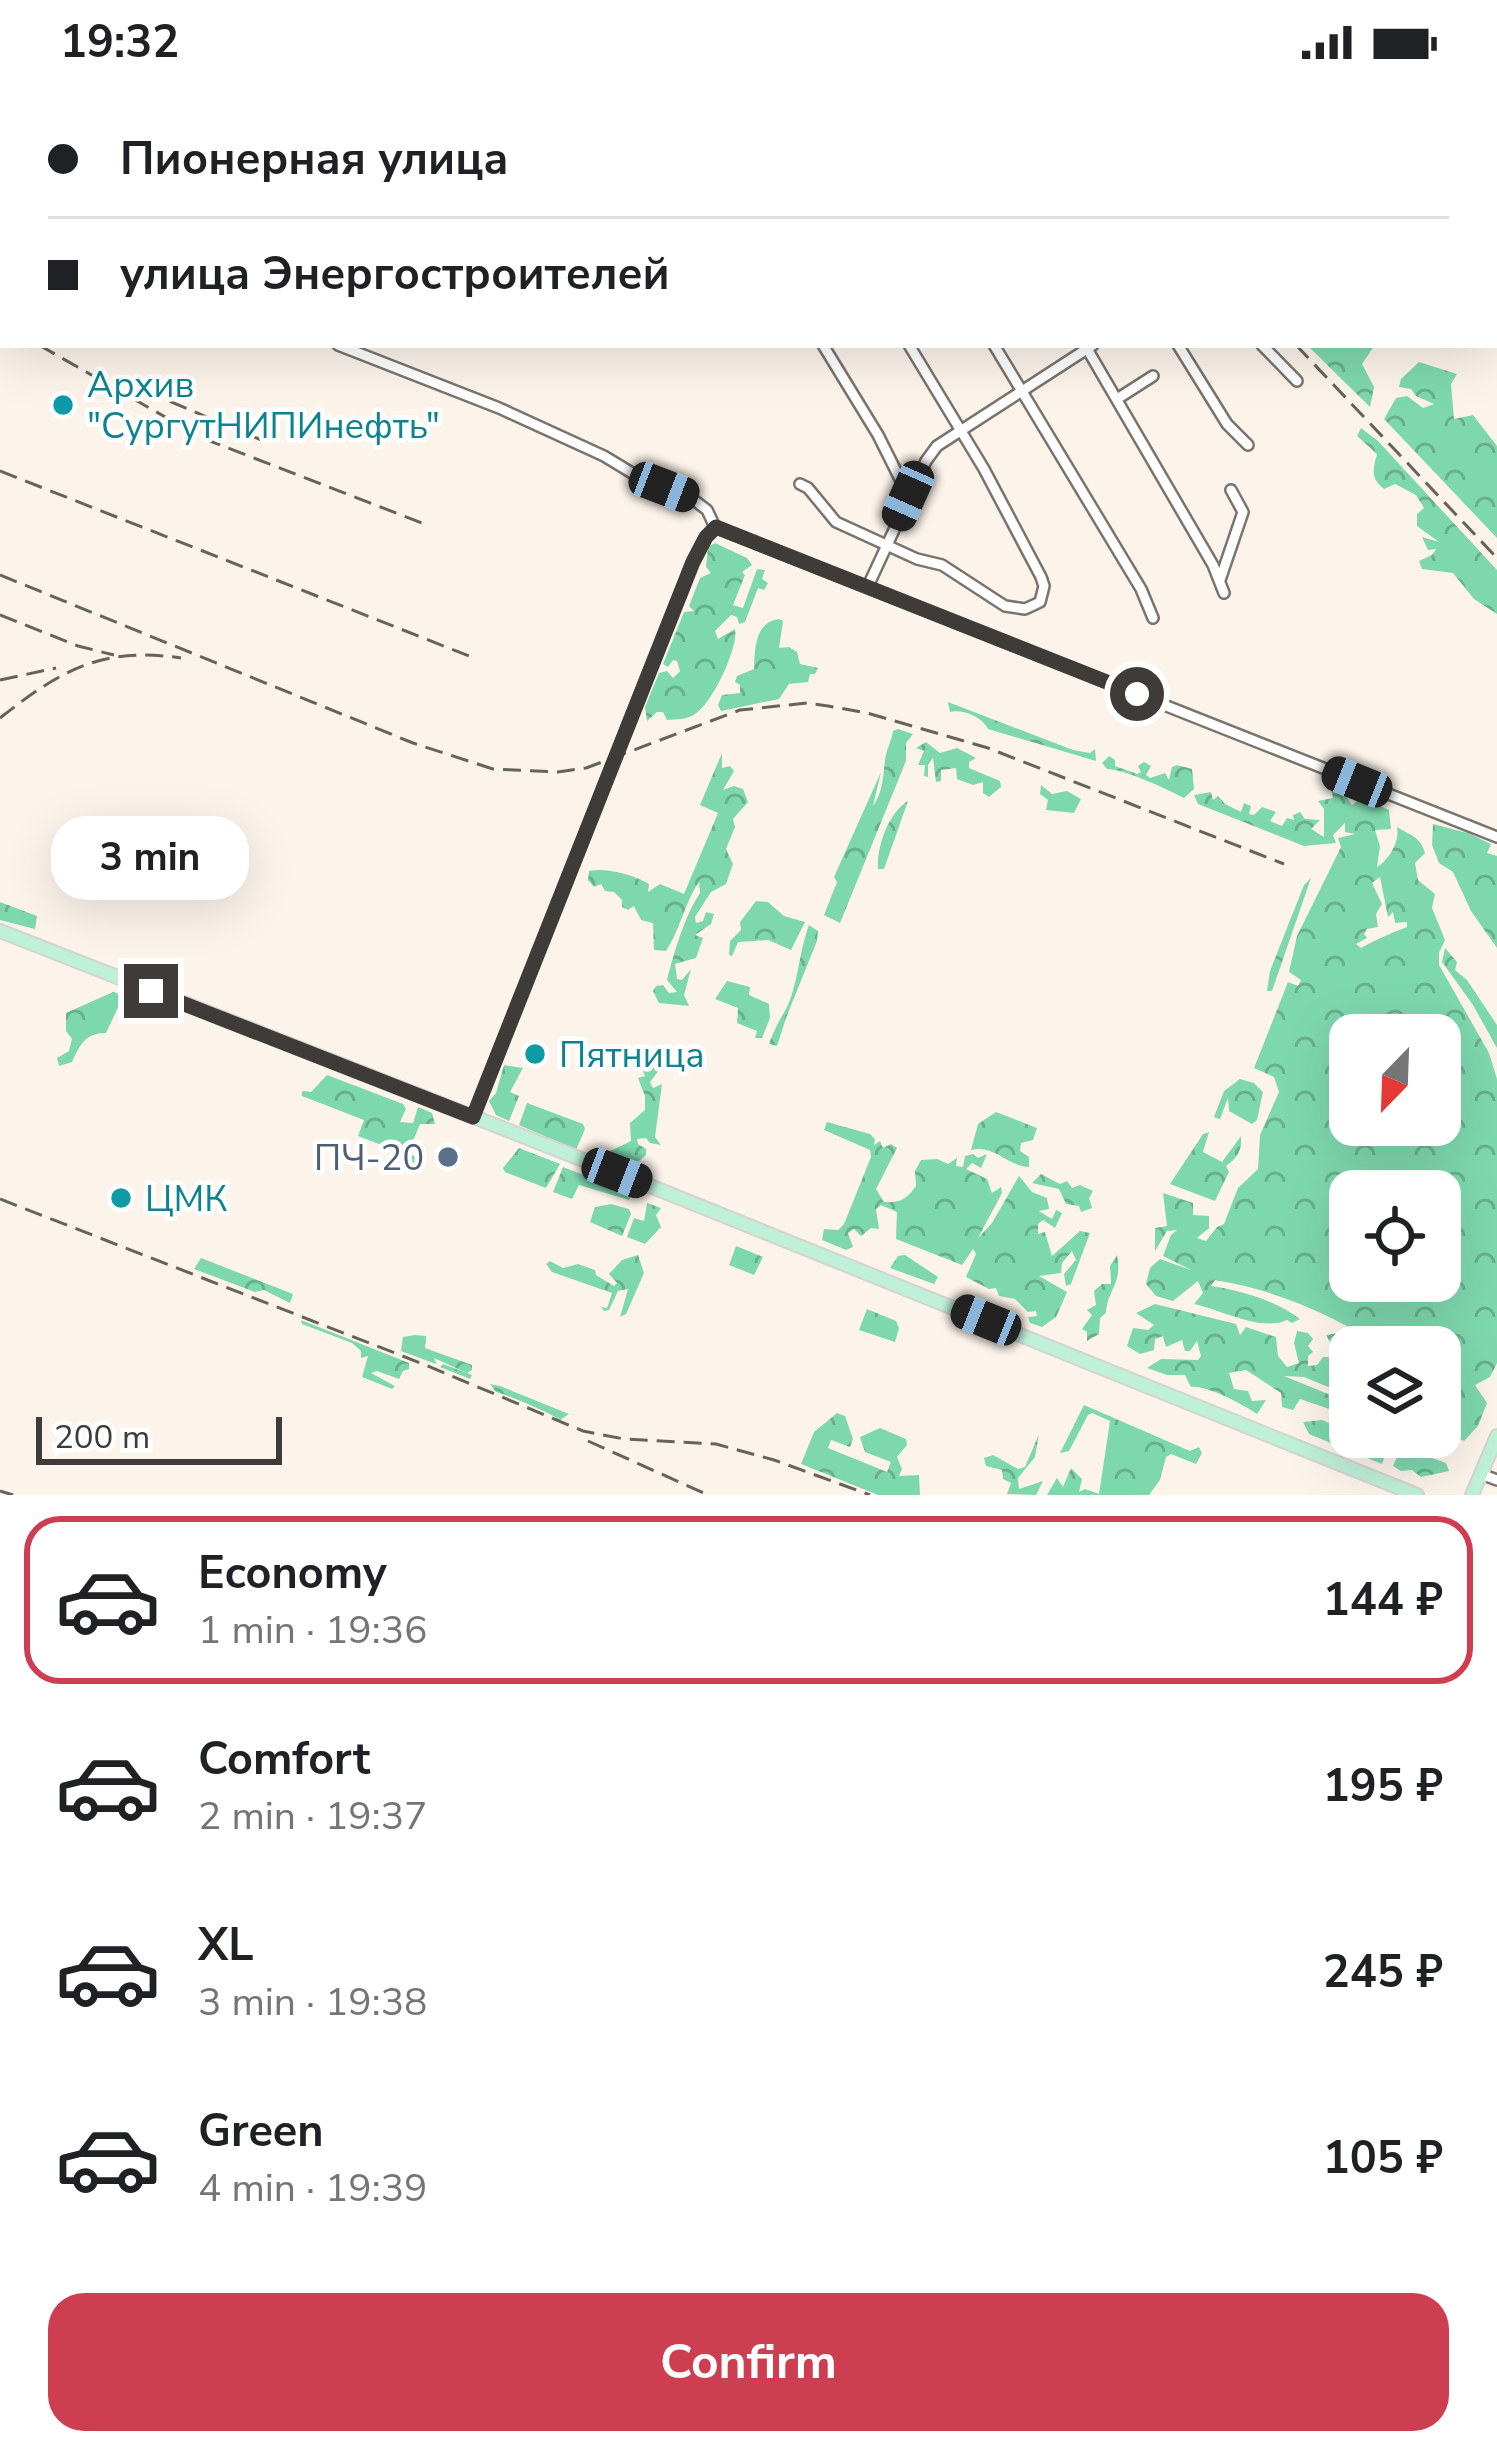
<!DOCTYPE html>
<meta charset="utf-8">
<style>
:root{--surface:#fff;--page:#f6f6f6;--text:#202124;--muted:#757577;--line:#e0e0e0;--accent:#ce3e51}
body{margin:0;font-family:"Nunito Sans",sans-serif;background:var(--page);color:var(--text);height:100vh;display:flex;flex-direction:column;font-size:45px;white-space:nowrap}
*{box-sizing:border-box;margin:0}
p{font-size:39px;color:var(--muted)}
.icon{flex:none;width:66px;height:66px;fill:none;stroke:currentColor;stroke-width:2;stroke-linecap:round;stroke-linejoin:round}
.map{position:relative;height:1411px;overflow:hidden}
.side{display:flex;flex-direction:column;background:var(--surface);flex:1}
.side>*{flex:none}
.guide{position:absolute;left:0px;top:0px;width:1497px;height:264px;box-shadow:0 12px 48px #0002;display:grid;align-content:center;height:264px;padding:0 48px;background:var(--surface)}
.needle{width:78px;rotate:203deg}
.controls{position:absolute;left:1329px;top:930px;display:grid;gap:24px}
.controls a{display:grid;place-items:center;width:132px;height:132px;border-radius:24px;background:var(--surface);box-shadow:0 12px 48px #0002;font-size:60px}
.scale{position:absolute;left:36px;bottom:30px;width:246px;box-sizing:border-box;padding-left:12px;border:6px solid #3e3b38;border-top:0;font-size:33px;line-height:42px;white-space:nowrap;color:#3e3b38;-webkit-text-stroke:9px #fff;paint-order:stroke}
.end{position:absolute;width:54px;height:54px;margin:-27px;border:15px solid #3e3b38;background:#fff;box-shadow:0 0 0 6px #fff}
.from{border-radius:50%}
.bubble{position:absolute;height:84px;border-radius:36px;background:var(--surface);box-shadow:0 12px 48px #0002;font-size:39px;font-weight:700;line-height:84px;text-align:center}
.car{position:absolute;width:36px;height:72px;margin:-36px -18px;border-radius:15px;box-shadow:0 0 9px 3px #0007;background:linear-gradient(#222 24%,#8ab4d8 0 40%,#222 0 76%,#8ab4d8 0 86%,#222 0)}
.guide b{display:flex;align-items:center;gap:42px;height:114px;font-size:45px}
.guide b+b{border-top:3px solid var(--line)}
.guide i{width:30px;height:30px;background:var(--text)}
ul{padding:21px 0 0;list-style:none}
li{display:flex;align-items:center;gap:36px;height:168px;margin:0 24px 18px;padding:0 24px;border:6px solid transparent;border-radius:36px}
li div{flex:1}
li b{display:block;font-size:45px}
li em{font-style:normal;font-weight:700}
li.selected{border-color:var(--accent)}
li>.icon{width:108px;height:108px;stroke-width:1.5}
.action{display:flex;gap:24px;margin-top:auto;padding:24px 48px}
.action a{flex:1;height:138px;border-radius:36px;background:var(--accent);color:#fff;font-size:48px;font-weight:700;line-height:138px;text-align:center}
.status{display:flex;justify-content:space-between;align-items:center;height:84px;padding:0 60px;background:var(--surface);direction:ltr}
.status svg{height:33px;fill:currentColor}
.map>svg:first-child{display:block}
</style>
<div class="status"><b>19:32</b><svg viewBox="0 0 49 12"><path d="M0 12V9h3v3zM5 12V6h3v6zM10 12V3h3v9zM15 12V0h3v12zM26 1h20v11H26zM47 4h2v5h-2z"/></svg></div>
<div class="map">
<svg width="1497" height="1411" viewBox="0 0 1497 1411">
<defs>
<pattern id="forest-crowns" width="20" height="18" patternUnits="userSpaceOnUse" patternTransform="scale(3)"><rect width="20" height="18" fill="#7ed8ae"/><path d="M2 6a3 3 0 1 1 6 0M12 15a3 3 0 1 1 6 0" fill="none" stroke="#69b08f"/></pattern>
</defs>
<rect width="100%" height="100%" fill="#fcf4eb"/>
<g fill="url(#forest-crowns)" fill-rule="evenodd">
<path d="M1307 261H1375L1362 280 1374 303 1370 323Z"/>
<path d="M1419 278 1457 290 1451 300 1454 335 1473 331 1497 362V454L1384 335 1396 314 1407 312 1423 324 1434 320 1416 312 1411 305 1399 303 1401 295Z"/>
<path d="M1361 344 1378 357 1497 486V530L1474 515 1453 489 1422 485 1419 477 1432 471 1436 465 1428 466 1422 453 1439 458 1417 442V430L1424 424 1416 411 1395 400 1384 405C1370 394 1373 385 1377 370L1357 352Z"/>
<path d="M715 459 747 474 752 481 742 488 745 491 733 521 743 524 757 485 765 486 762 495 768 499 764 506 758 504 745 538 739 540 737 533 731 531 715 547 718 555 735 545C739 562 713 619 695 630 687 636 676 635 667 636L663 628H657L647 637 645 623 659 589 667 587 673 594 680 587 677 577 673 576 668 583 663 580 684 528 694 527 689 522 700 494 711 489 706 483 708 463Z"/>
<path d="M779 535 783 537 779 564 789 563 797 568 800 580 818 584 815 590H810L808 598 789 600 779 615 721 627 718 621 722 611 740 609V601L735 598 737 592 754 585C755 567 754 538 779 535Z"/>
<path d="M948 618 1073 666 1090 669 1095 665 1096 677 988 645C982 633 963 625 950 628Z"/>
<path d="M898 645 913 650 906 659V677L840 839 824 831 837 798 834 793 881 688 873 722C883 708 883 693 885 676 886 666 892 656 893 647Z"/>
<path d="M926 658 940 669 957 664 976 674 969 678V684L1000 697 1001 703 989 713 983 709V698L973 701 957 695 956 684 941 686V697L936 698 933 674 928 681V693L924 692 925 681H918L924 667 916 664Z"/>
<path d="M722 669V684L730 682 734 687 723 706 734 702 743 705 748 718 733 735 735 743 726 765 733 780 726 800 711 808 695 833 696 839 703 837 706 828 714 830 711 840 695 851 703 854 696 874 675 880 677 895 682 896 691 885 684 911 689 922 659 919 653 907 656 902 663 901 669 909 677 908 667 896C674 869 684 833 700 809L699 798C685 818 680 846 666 867L654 866 653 839 641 836 634 822 628 826 622 823V816L614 808 605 807 601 800 594 803 588 796 589 787C606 783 634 791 649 800L648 808 660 800 684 810 718 729 700 721Z"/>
<path d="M1109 672 1115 676V682L1137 690 1141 688 1138 682 1144 678 1151 682 1146 691 1150 694 1165 689 1169 696 1172 683 1177 681 1192 685 1194 705 1184 714C1167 705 1124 685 1107 685L1102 679Z"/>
<path d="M1041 701 1052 710 1067 707 1081 715 1074 729 1046 726 1048 716 1040 710Z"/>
<path d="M1331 704H1340L1352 721 1361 714 1362 719 1371 718 1389 726 1391 745 1375 746 1380 762 1377 783C1389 776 1400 757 1397 743 1411 752 1420 752 1425 769L1415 779 1418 796 1435 810 1432 824 1445 856 1439 869V881L1489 969 1497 995V1279L1490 1293 1475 1301 1487 1319 1478 1342 1464 1357 1440 1346V1263L1331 1260 1326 1251 1338 1249 1363 1259 1371 1256C1323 1226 1270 1205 1215 1196L1211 1202C1243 1207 1274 1216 1300 1235L1292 1239 1287 1236C1261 1248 1222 1226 1194 1220L1203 1209 1198 1197 1173 1217 1156 1212 1146 1200 1150 1184 1160 1175 1191 1186 1163 1172 1171 1151 1177 1146 1167 1147 1155 1167V1144L1167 1142 1163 1109 1193 1119V1131L1209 1132V1144L1197 1154 1206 1157 1217 1143 1224 1140 1238 1104 1258 1085 1260 1051 1279 1008 1274 993 1254 984 1288 898 1298 902 1301 896 1289 888 1297 852 1341 763 1338 754 1355 750 1345 748V739L1333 751 1336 759 1304 762 1198 720 1194 711 1211 708 1213 716 1218 712 1225 720 1241 728 1244 719 1251 722 1249 730 1254 731 1262 723 1276 728 1270 737 1282 742 1287 734 1294 736 1293 731 1300 728 1305 735 1320 736 1311 745 1324 753V725L1318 717 1333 714ZM1380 793 1388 833 1393 828 1395 839 1407 838V843C1391 849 1377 855 1361 864L1356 860 1367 854 1364 850 1367 845 1378 843 1376 830 1382 820 1372 799ZM1350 951H1440V1041H1350ZM1350 1107H1440V1197H1350Z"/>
<path d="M908 717 884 785H878C876 763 889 728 908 717Z"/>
<path d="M1433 740 1468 749 1491 760 1487 769 1497 772V864L1471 827 1453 788 1439 779 1432 761Z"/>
<path d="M1311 794 1272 907H1267L1270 887 1304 801Z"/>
<path d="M756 817 768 818 784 832 805 838 791 866 768 856 738 858 732 872 729 871 730 857 741 846 740 838Z"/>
<path d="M0 818 37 832 35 845 0 836Z"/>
<path d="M809 841 818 847 817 857 786 934 777 962 769 960C774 946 779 937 786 925 798 902 799 867 809 841Z"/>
<path d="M1445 864 1457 878 1455 886 1467 896 1497 941V964L1473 921 1442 878Z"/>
<path d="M727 897 750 903 749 911 769 920 770 934 762 954H755L757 947 737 939 738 924 715 915Z"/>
<path d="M113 908 124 911 106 949C85 949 80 961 72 978L59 982 57 974 69 967 72 955 66 947V929Z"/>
<path d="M643 974 655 975 660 985 650 998 653 1004 662 1000 655 1053 661 1061 650 1059 646 1054 637 1055 638 1060 646 1065V1071L634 1081 606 1069 631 1057 630 1039 645 1026V1012L638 994 645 992 639 979Z"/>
<path d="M504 981 523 984 510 1008 519 1012 509 1037 496 1031 489 1017 496 1009Z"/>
<path d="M327 991 403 1020 406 1025 400 1038 413 1039 418 1023 432 1029 435 1040H420L408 1069 422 1076 419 1080 400 1084 405 1070 358 1052 364 1036 302 1012V1007L311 1008Z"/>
<path d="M1240 995 1254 999 1263 1008 1257 1036 1252 1040 1229 1027 1228 1014 1220 1035 1214 1033 1224 1007Z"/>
<path d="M527 1019 583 1040 585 1045 576 1066 519 1041Z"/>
<path d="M996 1028 1037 1044 1033 1056 1021 1059 1020 1067 1029 1073V1083C1007 1082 994 1060 971 1066L978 1040Z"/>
<path d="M827 1038 870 1050 875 1055 874 1061 880 1057 883 1064 891 1060 897 1064 876 1105 884 1118C900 1119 907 1115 916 1102L915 1087 921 1076 937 1075 948 1080 957 1074 956 1082 963 1083 965 1072 973 1070 978 1074 987 1070 981 1084 972 1079 966 1085 987 1095 992 1109 1001 1103 1002 1109 978 1154 992 1139 1019 1092 1032 1108 1047 1114 1049 1125 1039 1127 1052 1135 1056 1126 1062 1129 1055 1144 1043 1136 1038 1140V1150L1045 1148 1052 1172 1080 1147 1090 1149 1071 1200 1066 1202 1064 1190 1076 1176 1072 1167 1062 1179 1061 1189 1039 1192 1067 1208 1056 1233 1042 1243 1030 1239 1028 1233 1037 1232 1036 1227 1028 1228 1015 1215 999 1212 996 1204 989 1205 966 1193 976 1170 973 1165 962 1181 896 1155 897 1128 881 1121 876 1125 879 1145 871 1144 861 1152 854 1145 848 1149 853 1163 846 1166 822 1156 824 1145 838 1146 844 1140 871 1073 870 1066 824 1046Z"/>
<path d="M1209 1048 1203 1068 1222 1078 1241 1052C1242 1067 1238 1073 1226 1082L1229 1088 1215 1117 1170 1100 1203 1050Z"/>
<path d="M519 1064 560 1080 546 1104 505 1088 503 1084Z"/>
<path d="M563 1083 632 1110 629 1116 579 1101 572 1115 553 1108Z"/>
<path d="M1041 1090 1060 1100 1067 1097 1072 1104 1080 1101 1093 1107 1089 1114 1092 1124 1081 1128 1079 1122 1066 1120 1059 1105 1032 1099Z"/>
<path d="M647 1119 661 1124 656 1131 661 1143 645 1160 627 1153 634 1134 644 1137Z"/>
<path d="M611 1120 629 1125 631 1130 622 1152 590 1138 595 1123Z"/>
<path d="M736 1162 763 1173 754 1191 729 1181Z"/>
<path d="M638 1171 644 1189 626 1230 620 1233 628 1205 618 1207 609 1226 604 1227 601 1223 607 1224 612 1209 552 1188 546 1180 550 1177 563 1184 578 1180 595 1186 596 1191 614 1202 617 1199 609 1190 622 1176Z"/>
<path d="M905 1171 938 1193 934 1200 890 1184 898 1172Z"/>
<path d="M1117 1171C1123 1200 1107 1206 1106 1229L1100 1234 1099 1250 1087 1257V1248L1082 1245 1092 1231 1087 1226 1096 1221 1094 1207 1102 1200H1111L1110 1182Z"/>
<path d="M201 1174 293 1210 290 1219 264 1206 255 1208 194 1185Z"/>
<path d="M1155 1220 1236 1240 1240 1251 1246 1243 1276 1253 1278 1272 1287 1283 1299 1279 1294 1259 1297 1247 1308 1249 1313 1255 1308 1262 1313 1268 1308 1272V1282L1317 1281 1323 1273H1350V1312L1304 1293 1284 1292 1350 1319V1332L1300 1315 1293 1326 1282 1323 1281 1309 1246 1286 1229 1289 1234 1305 1248 1307 1252 1317 1266 1316 1257 1330C1242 1320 1207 1301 1191 1303L1185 1291H1167L1147 1284 1161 1275 1198 1276 1201 1272 1197 1257 1190 1267H1185L1182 1256 1166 1263 1163 1252 1155 1255 1154 1266 1140 1270 1127 1262 1133 1244 1148 1246 1154 1241 1136 1229Z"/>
<path d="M867 1225 896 1237 899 1244 895 1258 859 1246Z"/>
<path d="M301 1236 409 1279V1285L403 1287 399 1295 377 1287 371 1289 395 1302 392 1305 362 1293 368 1272 361 1274V1267L352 1259 302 1240Z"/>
<path d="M415 1251 426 1252 425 1264 472 1281V1286L467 1289 472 1291 470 1295 440 1283 443 1280 467 1289 434 1274 437 1280 433 1279 401 1267 403 1253Z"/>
<path d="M490 1300 500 1302 569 1330 560 1336C551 1329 505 1310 496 1308Z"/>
<path d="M1084 1321 1190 1367 1199 1363 1202 1369 1196 1380 1171 1370 1166 1373 1160 1396 1149 1411H1047L1057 1394 1063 1403 1071 1384 1082 1395 1079 1408 1085 1405 1099 1410 1110 1337 1092 1329 1088 1331 1069 1367 1060 1369Z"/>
<path d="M837 1329 845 1332 853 1355 850 1363 831 1356 828 1364 887 1388 891 1378 865 1368 860 1353 880 1344 906 1355 907 1361 897 1373 902 1385 899 1392 919 1391 920 1411H878L801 1380 814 1348Z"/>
<path d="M1322 1336 1334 1341V1349L1350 1359 1358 1353 1365 1355 1375 1369 1379 1353H1391L1382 1380 1309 1350 1303 1338Z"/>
<path d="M1039 1350 1035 1373 1018 1394 1019 1405 1043 1397 1036 1411 1007 1410 1011 1399 1003 1395 1002 1386 986 1382 984 1374 993 1371 1018 1385 1025 1383Z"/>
<path d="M1409 1366 1446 1379 1449 1387 1421 1393 1412 1386 1401 1387 1393 1382 1399 1369Z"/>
</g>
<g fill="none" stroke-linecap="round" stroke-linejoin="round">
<defs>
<g id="minor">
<path d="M35 3 40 0"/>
<path d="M0 24 3 23"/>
<path d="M0 129 3 130"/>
<path d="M338 261 499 324 604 372 637 392 690 413 707 426 715 443 1497 753"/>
<path d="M823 261 878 351 909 413"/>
<path d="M994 261 1141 505 1153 534"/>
<path d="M1178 261 1227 340 1248 361"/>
<path d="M1262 261 1297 297"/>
<path d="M1086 263 1213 481 1224 509"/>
<path d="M1117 315 1153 292"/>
<path d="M800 400 808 404 836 438 917 475 942 481 1005 522 1025 525 1040 518 1044 502 1041 493 984 385 909 261"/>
<path d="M1220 496 1243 428 1231 406"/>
<path d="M868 502 926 377 937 362 1093 261"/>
<path d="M473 1033 693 477 706 453 715 443"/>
<path d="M1481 1390 1497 1396"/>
</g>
<g id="major">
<path d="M0 847 655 1104 1417 1411"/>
<path d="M1472 1411 1497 1352"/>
</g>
</defs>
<use href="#minor" stroke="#7b746c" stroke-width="14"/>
<use href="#major" stroke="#d5d4d3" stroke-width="16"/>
<use href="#minor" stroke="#fff" stroke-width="9"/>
<use href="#major" stroke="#bff0d8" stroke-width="12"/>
<g stroke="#66625e" stroke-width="3" stroke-dasharray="18 9" stroke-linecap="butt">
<path d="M1055 0 1057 3"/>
<path d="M128 3 132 0"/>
<path d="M0 244 3 245"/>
<path d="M39 261 202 354 427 441"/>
<path d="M1296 261 1497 474"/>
<path d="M145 307 266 358"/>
<path d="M0 387 469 572"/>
<path d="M0 491 413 659 493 685 558 688 586 684 740 626 807 619 828 622 867 629 988 664 1284 780"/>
<path d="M0 531 78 562 114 571"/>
<path d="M0 596 56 584"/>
<path d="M0 634C60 587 101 562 181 574"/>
<path d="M0 1115 423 1280 583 1347 624 1355 716 1360 774 1376 870 1411"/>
<path d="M588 1357 708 1411"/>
<path d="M0 1407 13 1411"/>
</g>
</g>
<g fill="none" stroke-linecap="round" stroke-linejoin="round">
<path stroke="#3e3b38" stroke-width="15" d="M151 907 473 1033 693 478 706 453 716 443 1137 610"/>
</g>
<g fill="#0f9aa8" stroke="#fff" stroke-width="4.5">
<circle cx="63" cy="321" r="12"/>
<circle cx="535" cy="970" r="12"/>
<circle cx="121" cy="1114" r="12"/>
</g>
<circle fill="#5c6f8a" stroke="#fff" stroke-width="4.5" cx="448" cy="1073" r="12"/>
<g text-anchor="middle" stroke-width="9" stroke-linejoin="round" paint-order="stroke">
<g font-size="36" fill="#0d838f" stroke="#fff" text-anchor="start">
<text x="87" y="313">Архив<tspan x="87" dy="41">"СургутНИПИнефть"</tspan></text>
<text x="559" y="983">Пятница</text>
<text x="145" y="1127">ЦМК</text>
</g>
<g font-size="36" fill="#4e5e75" stroke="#fff" text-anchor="end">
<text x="424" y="1086">ПЧ-20</text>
</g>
</g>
</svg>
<div class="controls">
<a><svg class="needle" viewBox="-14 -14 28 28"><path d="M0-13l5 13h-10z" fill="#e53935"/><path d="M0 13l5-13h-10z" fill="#757577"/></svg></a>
<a><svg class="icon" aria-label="locate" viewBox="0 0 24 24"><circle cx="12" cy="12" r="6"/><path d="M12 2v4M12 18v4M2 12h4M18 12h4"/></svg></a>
<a><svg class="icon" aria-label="layers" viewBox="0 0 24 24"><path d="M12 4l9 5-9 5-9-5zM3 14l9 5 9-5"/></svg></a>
</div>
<div class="scale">200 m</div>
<i class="end from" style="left:1137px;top:610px"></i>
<i class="end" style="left:151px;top:907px"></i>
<div class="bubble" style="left:51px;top:732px;width:198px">3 min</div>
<i class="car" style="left:664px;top:403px;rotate:111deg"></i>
<i class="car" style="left:908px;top:412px;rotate:204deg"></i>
<i class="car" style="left:1357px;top:698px;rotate:292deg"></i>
<i class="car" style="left:617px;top:1089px;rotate:111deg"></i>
<i class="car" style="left:986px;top:1236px;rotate:292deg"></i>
<div class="guide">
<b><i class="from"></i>Пионерная улица</b>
<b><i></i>улица Энергостроителей</b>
</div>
</div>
<section class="side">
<ul>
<li class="selected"><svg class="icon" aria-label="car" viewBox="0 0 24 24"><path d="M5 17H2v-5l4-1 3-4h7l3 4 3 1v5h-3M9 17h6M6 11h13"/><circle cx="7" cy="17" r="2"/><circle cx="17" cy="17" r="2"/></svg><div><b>Economy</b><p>1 min · 19:36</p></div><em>144 ₽</em></li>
<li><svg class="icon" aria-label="car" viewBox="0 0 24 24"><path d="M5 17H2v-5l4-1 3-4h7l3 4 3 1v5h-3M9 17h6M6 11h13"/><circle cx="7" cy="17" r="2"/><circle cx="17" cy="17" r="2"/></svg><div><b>Comfort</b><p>2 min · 19:37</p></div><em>195 ₽</em></li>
<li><svg class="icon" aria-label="car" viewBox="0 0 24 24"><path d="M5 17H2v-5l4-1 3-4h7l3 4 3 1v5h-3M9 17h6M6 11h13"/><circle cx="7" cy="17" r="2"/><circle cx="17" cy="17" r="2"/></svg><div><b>XL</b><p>3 min · 19:38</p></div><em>245 ₽</em></li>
<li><svg class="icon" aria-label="car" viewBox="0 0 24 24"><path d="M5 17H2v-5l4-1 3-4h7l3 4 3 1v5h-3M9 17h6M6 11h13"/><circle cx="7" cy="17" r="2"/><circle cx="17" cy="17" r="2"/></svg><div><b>Green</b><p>4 min · 19:39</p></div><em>105 ₽</em></li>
</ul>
<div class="action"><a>Confirm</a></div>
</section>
